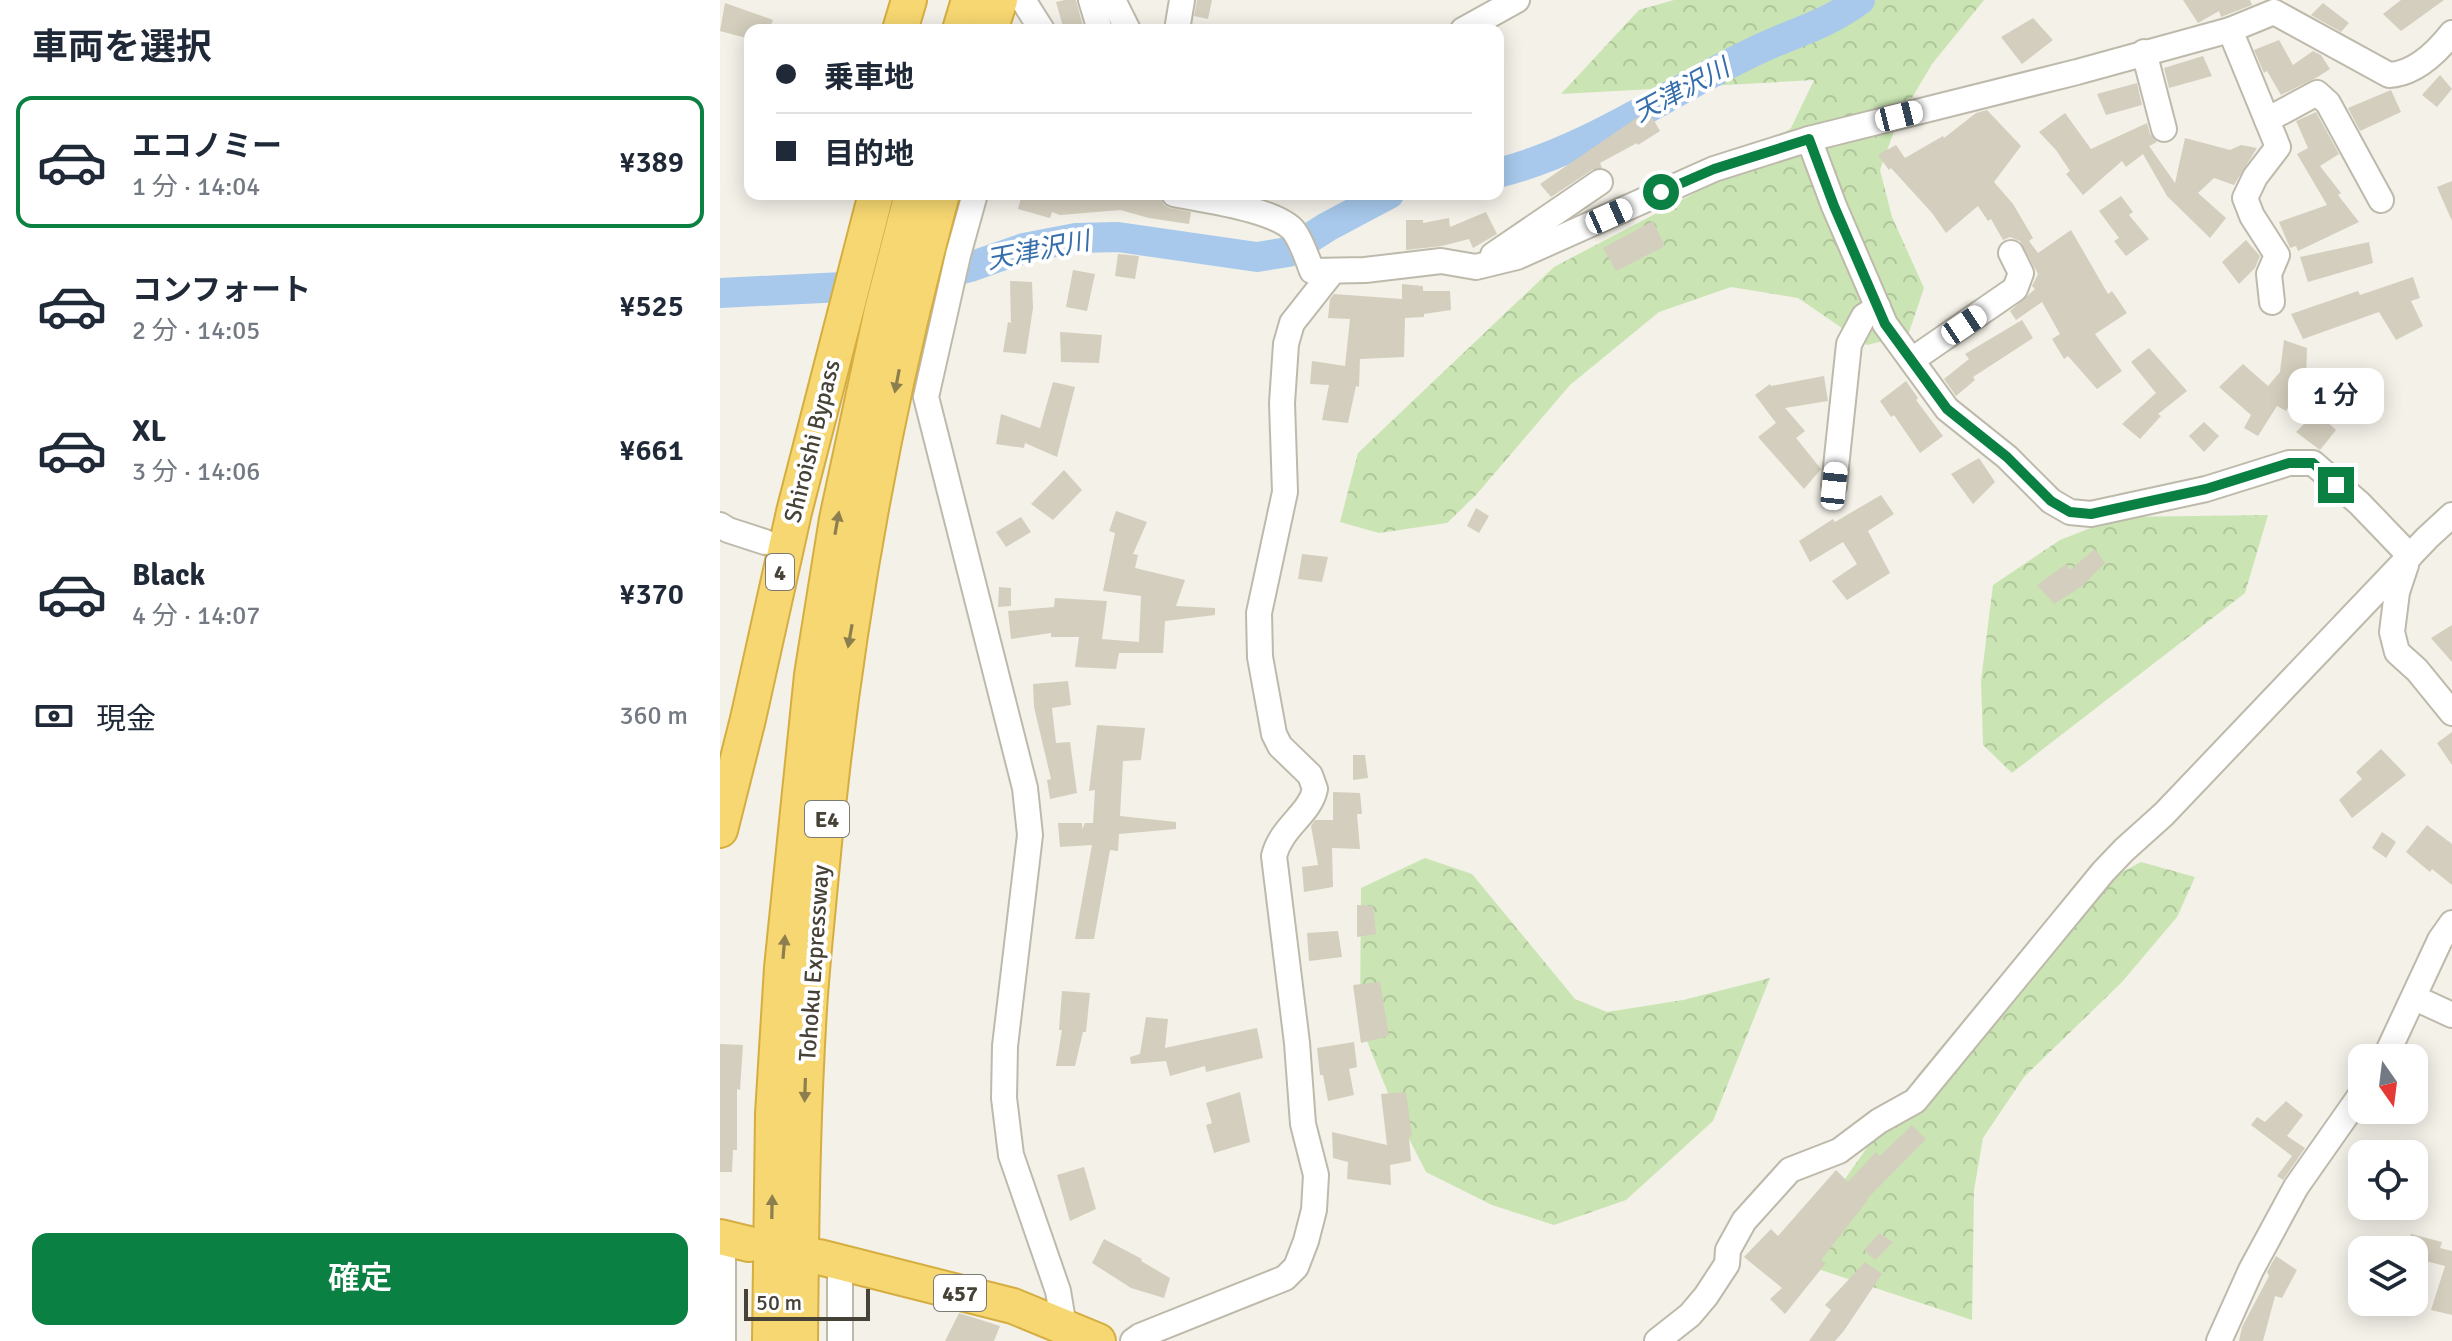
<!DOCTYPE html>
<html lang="ja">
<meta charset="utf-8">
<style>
:root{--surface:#fff;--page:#f2f2f3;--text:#1f2937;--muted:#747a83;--line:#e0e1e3;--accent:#0b8043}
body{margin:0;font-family:Signika,"Noto Sans JP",sans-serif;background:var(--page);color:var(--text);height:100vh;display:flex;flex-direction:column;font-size:30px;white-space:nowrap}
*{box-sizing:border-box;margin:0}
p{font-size:26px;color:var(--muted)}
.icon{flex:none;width:44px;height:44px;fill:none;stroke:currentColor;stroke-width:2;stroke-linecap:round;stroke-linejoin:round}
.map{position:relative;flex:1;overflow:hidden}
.sheet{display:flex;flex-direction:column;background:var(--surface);width:720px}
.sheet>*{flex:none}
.hud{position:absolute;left:24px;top:24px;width:760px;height:176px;border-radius:16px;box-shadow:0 4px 20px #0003;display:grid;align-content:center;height:176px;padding:0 32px;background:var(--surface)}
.needle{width:52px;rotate:166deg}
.buttons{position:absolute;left:1628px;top:1044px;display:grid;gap:16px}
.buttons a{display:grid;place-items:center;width:80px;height:80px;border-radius:16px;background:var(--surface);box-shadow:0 4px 20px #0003;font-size:40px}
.scale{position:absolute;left:24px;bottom:20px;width:126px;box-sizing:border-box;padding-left:8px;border:4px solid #464237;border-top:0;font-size:22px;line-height:28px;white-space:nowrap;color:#464237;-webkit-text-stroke:6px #fff;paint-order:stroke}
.end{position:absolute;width:36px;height:36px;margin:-18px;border:10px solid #0b8043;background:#fff;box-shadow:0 0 0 4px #fff}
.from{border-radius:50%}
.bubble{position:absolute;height:56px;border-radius:16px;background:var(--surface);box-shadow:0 4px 20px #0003;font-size:26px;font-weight:600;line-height:56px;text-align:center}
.car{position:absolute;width:24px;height:48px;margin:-24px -12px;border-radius:10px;box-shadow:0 0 6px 2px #0007;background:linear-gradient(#fff 24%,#345 0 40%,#fff 0 76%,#345 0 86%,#fff 0)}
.hud b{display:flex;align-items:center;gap:28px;height:76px;font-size:30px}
.hud b+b{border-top:2px solid var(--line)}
.hud i{width:20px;height:20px;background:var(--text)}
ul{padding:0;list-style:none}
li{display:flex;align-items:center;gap:24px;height:132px;margin:0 16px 12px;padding:0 16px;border:4px solid transparent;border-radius:16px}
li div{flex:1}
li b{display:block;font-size:30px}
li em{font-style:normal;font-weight:600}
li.selected{border-color:var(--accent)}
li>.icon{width:72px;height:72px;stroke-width:1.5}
h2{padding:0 32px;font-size:36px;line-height:96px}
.pay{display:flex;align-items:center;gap:20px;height:88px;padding:0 32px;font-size:30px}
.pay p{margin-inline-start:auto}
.primary-button{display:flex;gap:16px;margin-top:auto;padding:16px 32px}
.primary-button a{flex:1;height:92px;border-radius:16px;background:var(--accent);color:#fff;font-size:32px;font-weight:600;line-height:92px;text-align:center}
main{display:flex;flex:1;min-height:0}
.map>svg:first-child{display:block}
</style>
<main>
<section class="sheet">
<h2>車両を選択</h2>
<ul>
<li class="selected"><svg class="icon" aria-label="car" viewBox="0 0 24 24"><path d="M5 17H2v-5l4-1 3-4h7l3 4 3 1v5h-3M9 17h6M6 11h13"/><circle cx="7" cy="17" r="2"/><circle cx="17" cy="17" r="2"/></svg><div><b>エコノミー</b><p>1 分 · 14:04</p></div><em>¥389</em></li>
<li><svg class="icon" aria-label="car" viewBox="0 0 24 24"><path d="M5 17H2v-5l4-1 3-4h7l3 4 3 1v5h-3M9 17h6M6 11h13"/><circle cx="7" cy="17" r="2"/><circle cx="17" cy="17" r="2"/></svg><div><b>コンフォート</b><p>2 分 · 14:05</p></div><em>¥525</em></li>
<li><svg class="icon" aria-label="car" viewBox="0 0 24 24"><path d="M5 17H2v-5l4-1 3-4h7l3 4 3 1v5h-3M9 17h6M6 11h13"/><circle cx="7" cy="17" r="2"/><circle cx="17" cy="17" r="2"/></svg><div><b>XL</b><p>3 分 · 14:06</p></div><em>¥661</em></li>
<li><svg class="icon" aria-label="car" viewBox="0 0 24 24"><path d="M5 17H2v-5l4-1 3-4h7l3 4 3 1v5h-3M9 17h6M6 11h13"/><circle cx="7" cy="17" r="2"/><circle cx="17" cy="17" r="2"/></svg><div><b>Black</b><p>4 分 · 14:07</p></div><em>¥370</em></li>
</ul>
<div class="pay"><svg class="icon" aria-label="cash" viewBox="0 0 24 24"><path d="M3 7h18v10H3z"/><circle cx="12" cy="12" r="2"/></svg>現金<p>360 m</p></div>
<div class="primary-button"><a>確定</a></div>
</section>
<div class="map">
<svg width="1732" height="1341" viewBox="0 0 1732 1341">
<defs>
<pattern id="forest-crowns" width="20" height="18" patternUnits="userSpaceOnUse" patternTransform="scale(2)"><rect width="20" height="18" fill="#cae5b3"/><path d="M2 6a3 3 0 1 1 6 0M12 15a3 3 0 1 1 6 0" fill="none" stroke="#afc69b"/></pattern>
</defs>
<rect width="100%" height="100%" fill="#f3f1e8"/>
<g fill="url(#forest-crowns)">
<path d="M954 0H1264L1212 64 1177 123 1160 170 1172 217 1204 288 1188 335 1147 345 1078 298 1011 287 939 312 850 385 756 495 727 523 659 533 620 522 638 453 834 267 992 184 1071 128 1094 80 841 94 919 10Z"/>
<path d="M1548 515 1525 593 1292 773 1263 745 1261 681 1273 585 1340 540 1399 517Z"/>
<path d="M705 858 752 874 855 999 887 1012 963 1000 1050 978 993 1121 906 1200 834 1225 772 1205 706 1172 677 1115 640 1024 641 888Z"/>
<path d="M1421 862 1475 877 1457 917 1402 982 1304 1077 1263 1138 1254 1190 1252 1320 1080 1263 1118 1189 1197 1076 1279 977 1371 889Z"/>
</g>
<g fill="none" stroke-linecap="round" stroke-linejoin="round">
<g stroke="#a8c9ec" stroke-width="30">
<path d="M778 173C869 150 947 93 1031 53 1070 33 1102 28 1140 0"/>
<path d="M0 293 184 284 250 267 304 248 356 238 398 237 537 257 568 252 607 227 669 194"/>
</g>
</g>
<g fill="#d4cebe">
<path d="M345 0H356L364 30H344L336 2Z"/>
<path d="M477 0H492L488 19 474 16Z"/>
<path d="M1463 0H1530L1532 5 1501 17 1499 11 1478 23Z"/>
<path d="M1681 0H1724L1681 31 1663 14Z"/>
<path d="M5 3 53 20 49 30H30V39L0 31Z"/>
<path d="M1603 3 1629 23 1621 32 1591 15Z"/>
<path d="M1313 18 1333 40 1302 64 1281 37Z"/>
<path d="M1559 40 1573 65 1593 51 1601 55 1610 69 1596 78 1561 95 1547 71 1544 73 1534 50Z"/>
<path d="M1483 56 1492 76 1449 88 1444 68Z"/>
<path d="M1720 75 1732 89 1717 107 1702 95Z"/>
<path d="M1417 83 1422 105 1386 115 1377 94Z"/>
<path d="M1671 90 1681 112 1640 131 1628 108Z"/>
<path d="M928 110 940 131 918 145 917 143 880 163 882 168 872 170 831 197 820 184Z"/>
<path d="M1267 110 1301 146 1274 182 1293 204 1313 238 1309 241 1318 253 1351 230 1388 294 1392 291 1407 313 1375 334 1402 371 1377 389 1348 356 1344 359 1332 339 1340 334 1322 302 1296 320 1290 311 1315 289 1312 286 1318 274 1300 241 1290 237 1283 240 1271 219 1268 221 1258 206 1226 233 1212 213 1171 168 1169 170 1158 155 1176 145 1185 158 1223 136 1224 138 1256 113Z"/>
<path d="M1596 112 1619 154 1600 166 1621 193 1618 195 1639 222 1578 251 1576 246 1570 248 1559 222 1607 205 1577 154 1588 148 1576 121Z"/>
<path d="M1345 113 1371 149 1427 123 1430 134 1437 142 1429 146 1455 183 1465 138 1510 150 1521 145 1537 148 1514 185 1494 178 1478 193 1506 218 1490 238 1447 196 1423 154 1406 167 1402 161 1363 195 1346 174 1350 171 1336 150 1319 132Z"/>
<path d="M1732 181V221L1717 187Z"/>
<path d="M302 194H401L412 197 413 194H426L440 198 444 205 450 208 471 212 469 224 429 218 400 210 340 215 332 212 330 218 298 209Z"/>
<path d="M1401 196 1413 212 1409 215 1429 239 1406 256 1394 241 1399 238 1379 211Z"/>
<path d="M766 212 777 234 753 248 749 239 722 246 686 250V220H703V223L729 218 730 227Z"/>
<path d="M933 221 945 246 896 271 883 248Z"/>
<path d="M1526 240 1540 256 1535 268 1519 284 1502 262Z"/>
<path d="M1649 242 1653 263 1588 282 1580 257Z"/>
<path d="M398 254 419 256 415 279 395 276Z"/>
<path d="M353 270 375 274 367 311 346 307Z"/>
<path d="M1693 277 1700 298 1691 301 1703 326 1676 340 1659 312 1583 339 1571 314 1638 291 1640 295Z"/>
<path d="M290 281 312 282 313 308 306 354 283 352 288 322 291 323Z"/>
<path d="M682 284 703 286V291H730L731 310 704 314V317L685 318 684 357 640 359 639 387 636 386 628 423 602 420 609 385 590 384 592 361 625 366 630 319 608 318 610 299 614 294 682 299Z"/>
<path d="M1302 320 1313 338 1253 377 1255 380 1236 396 1224 379 1249 359 1245 354Z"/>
<path d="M340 332 382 335 379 363 341 362Z"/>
<path d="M1564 340 1587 348 1586 376 1566 411 1557 406 1538 436 1524 428 1531 415 1499 387 1523 364 1548 386 1560 372Z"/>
<path d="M1429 348 1467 391 1438 414 1441 416 1420 439 1402 424 1436 393 1411 362Z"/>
<path d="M1104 376 1108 401 1065 408 1085 431 1076 438 1101 469 1084 489 1038 437 1056 423 1035 395 1050 384 1051 386Z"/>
<path d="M1186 381 1198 398 1196 400 1223 436 1200 453 1174 415 1171 417 1160 401Z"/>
<path d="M333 382 355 387 337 457 305 443 304 448 276 444 281 414 320 428Z"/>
<path d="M1596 412 1616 430 1600 450 1576 432Z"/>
<path d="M1484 422 1499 436 1484 452 1469 436Z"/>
<path d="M1259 458 1275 482 1253 504 1231 474Z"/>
<path d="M344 470 362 490 333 520 311 504Z"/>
<path d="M1161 495 1174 514 1148 531 1170 573 1127 600 1112 581 1137 564 1123 542 1090 562 1079 541 1113 519 1115 522Z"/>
<path d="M756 508 769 516 759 533 747 526Z"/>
<path d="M396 511 427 522 413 554 418 555 415 568 465 580 456 606 495 608V615L445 621 443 653H399L396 669 355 667 359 637H331V633L291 639 288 611 334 607 335 598 387 601 382 639 419 642 421 596 383 591 395 533 389 531Z"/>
<path d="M301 517 311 532 286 547 276 532Z"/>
<path d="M1375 549 1385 563 1362 586 1334 604 1317 585 1346 564 1350 570Z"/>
<path d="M582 554 608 557 602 582 578 579Z"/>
<path d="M279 587 291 588V606L278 607Z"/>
<path d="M1732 625V662L1711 638Z"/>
<path d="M348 681 351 705 332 708 336 743 350 742 357 793 330 799 327 780 331 779 314 707 313 684Z"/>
<path d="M377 725 425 728 421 760 403 761 400 816 456 822V829L399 834 398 851 390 850 374 939H355L372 845 340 847 338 823H362V829L365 823H373L375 790 369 791Z"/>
<path d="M1732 732V765L1717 743Z"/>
<path d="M1661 749 1686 775 1632 818 1619 800 1642 779 1636 772Z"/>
<path d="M633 755H645L648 778 633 780Z"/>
<path d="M613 792 640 793 642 814H637L640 849 612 848 613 887 584 892 582 867 598 865 591 826 595 820H613Z"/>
<path d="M1707 825 1732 844V885L1712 869 1710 872 1686 852Z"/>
<path d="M1662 832 1676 842 1666 858 1652 848Z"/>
<path d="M637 905 653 906 656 934 637 937Z"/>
<path d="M618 931 622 957 589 961 587 933Z"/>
<path d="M660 982 669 1036 641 1043 633 985Z"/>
<path d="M342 991 370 993 366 1032H363L355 1066H336L342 1030H339Z"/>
<path d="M426 1017 448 1019 445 1048 537 1028 543 1058 486 1072 485 1066 450 1076 446 1061 411 1064 410 1057 420 1054Z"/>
<path d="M634 1042 637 1067 629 1069 634 1095 608 1101 603 1075H600L597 1048Z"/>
<path d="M0 1044 23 1045 20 1090 17 1089V1150H13L12 1172H0Z"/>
<path d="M520 1092 530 1142 494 1153 486 1125 492 1123 486 1103Z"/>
<path d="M686 1092 692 1136 689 1137 691 1161 670 1165 671 1185 627 1179 628 1162 613 1158 612 1132 667 1145 661 1094Z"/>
<path d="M1566 1101 1583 1115 1567 1136 1585 1148 1563 1180 1557 1176 1572 1156 1531 1125 1537 1117 1545 1122Z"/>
<path d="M1192 1125 1206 1139 1147 1199 1148 1200 1101 1260 1106 1263 1065 1314 1050 1299 1062 1288 1024 1257 1051 1229 1058 1236 1116 1170 1128 1182 1156 1152 1160 1156Z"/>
<path d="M364 1167 376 1209 350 1221 337 1175Z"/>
<path d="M1159 1233 1173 1242 1155 1260 1144 1250Z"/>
<path d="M1691 1234 1722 1242 1720 1248 1732 1251V1315L1711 1310 1725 1266 1694 1258V1250H1687Z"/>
<path d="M384 1239 422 1259 421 1261 450 1278 444 1298 411 1288 372 1263Z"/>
<path d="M1556 1256 1577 1270 1562 1298 1555 1296 1543 1341H1519L1522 1327 1549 1276 1547 1272Z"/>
<path d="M1145 1262 1162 1274 1123 1332 1115 1341H1089L1111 1310 1105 1305Z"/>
<path d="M239 1313 280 1326 274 1341H225Z"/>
</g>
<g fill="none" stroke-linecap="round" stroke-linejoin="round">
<defs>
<g id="minor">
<path d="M303 0 322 30"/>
<path d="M371 0 380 30"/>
<path d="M393 0 408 30"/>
<path d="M457 30 462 0"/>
<path d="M743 30 797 0"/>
<path d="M1510 30 1558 147 1535 177 1525 198 1532 216 1557 255 1549 274 1552 302"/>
<path d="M1424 52 1444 129"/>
<path d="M1547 120 1597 93 1608 103 1661 200"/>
<path d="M1089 139 1114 206 1165 324 1227 409 1287 457 1331 501 1350 512 1371 514 1486 489 1569 463H1593L1639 503 1690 556"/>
<path d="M255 194 238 255 206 397 305 788 310 835 285 1046 284 1098 291 1155 338 1291 344 1327"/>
<path d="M454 194C482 200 556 209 574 231 582 242 587 258 592 271L645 270 721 261 756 267 797 257 994 169 1089 139 1357 72 1510 30 1554 12 1669 75C1695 74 1717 52 1732 33"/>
<path d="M773 255 880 182"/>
<path d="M1192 360 1295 289 1301 273 1291 253"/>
<path d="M1114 486 1129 344 1144 316 1158 307"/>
<path d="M0 525 8 530 45 542"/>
<path d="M1686 565 1677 592 1672 632 1677 652 1697 670 1732 713"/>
<path d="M1695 998 1732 1015"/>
<path d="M1665 1058 1720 940 1732 923"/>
<path d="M3 1237V1341"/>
<path d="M120 1262V1341"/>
<path d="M413 1341 420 1336 565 1278 576 1267 586 1241 594 1210 596 1175 583 1124 577 1043 554 856C561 827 590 814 595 789L590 775 560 746 554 734 540 657 539 613 565 492 562 403 566 344 572 323 613 271"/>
<path d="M937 1341 970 1315 986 1296 1007 1264 1008 1250 1024 1221 1070 1170 1119 1151 1159 1121 1195 1101 1383 872 1404 850 1444 814 1707 538 1732 515"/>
<path d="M1499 1341 1531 1270 1576 1187 1642 1093"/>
</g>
<g id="highway">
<path d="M180 30 189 0"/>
<path d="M240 30 249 0"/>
<path d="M270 30 280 0"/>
<path d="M0 830 28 719 74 512 156 194"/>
<path d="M0 1237 29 1244"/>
<path d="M99 1257 293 1306 378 1341"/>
<path d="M50 1341 53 1114 62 968 92 675 117 519 162 310 192 194"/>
<path d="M80 1341C81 1236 82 1132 88 1027 90 983 95 939 99 895 120 659 160 423 222 194"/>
</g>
</defs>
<use href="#minor" stroke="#bebaab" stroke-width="28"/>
<use href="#highway" stroke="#d5ad41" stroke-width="38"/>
<use href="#minor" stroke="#fff" stroke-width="24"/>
<use href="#highway" stroke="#f6d771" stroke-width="34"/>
</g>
<defs><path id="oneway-solid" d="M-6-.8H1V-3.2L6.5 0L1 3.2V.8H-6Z" transform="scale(2)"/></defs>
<g fill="#8c7e4e">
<use href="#oneway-solid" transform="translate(177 381) rotate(101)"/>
<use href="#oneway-solid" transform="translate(117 523) rotate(-80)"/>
<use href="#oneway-solid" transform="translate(130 636) rotate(100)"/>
<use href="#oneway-solid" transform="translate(64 947) rotate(-85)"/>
<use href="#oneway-solid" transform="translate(85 1090) rotate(92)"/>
<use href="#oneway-solid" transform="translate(52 1207) rotate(-89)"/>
</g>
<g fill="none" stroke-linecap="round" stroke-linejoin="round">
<path stroke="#0b8043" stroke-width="10" d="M941 192 994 169 1089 139 1114 206 1165 324 1227 409 1287 457 1331 501 1350 512 1371 514 1486 489 1569 463H1593L1616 485"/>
</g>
<g text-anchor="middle" stroke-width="8" stroke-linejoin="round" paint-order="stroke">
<g fill="#fff" stroke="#7e7b73" stroke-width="2">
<rect x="46" y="554" width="28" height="36" rx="6"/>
<rect x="85" y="801" width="44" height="36" rx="6"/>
<rect x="214" y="1275" width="52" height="36" rx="6"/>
</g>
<g font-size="22" font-weight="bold" fill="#464237">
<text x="60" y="580">4</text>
<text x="107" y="827">E4</text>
<text x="240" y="1301">457</text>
</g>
<g font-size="24" fill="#464237" stroke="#fff">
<text transform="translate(92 441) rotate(-76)" y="8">Shiroishi Bypass</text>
<text transform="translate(94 963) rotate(-86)" y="8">Tohoku Expressway</text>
</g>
<g font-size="26" font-style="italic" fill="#366eac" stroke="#fff">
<text transform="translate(961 90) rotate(-28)" y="9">天津沢川</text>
<text transform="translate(318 250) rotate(-11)" y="9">天津沢川</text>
</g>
</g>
</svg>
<div class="buttons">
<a><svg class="needle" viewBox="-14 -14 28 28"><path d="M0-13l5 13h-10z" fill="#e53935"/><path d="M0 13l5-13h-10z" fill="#747a83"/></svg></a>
<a><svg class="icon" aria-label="locate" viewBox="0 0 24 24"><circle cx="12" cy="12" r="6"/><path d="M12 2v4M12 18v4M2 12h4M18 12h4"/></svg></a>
<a><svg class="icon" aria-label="layers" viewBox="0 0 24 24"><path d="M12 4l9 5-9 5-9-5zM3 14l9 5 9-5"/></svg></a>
</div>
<div class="scale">50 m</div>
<i class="end from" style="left:941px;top:192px"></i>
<i class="end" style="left:1616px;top:485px"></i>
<div class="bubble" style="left:1568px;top:368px;width:96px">1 分</div>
<i class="car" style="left:1179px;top:116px;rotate:76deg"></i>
<i class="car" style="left:889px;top:216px;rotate:66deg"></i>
<i class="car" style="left:1244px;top:325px;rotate:56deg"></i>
<i class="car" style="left:1114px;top:486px;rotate:6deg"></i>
<div class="hud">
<b><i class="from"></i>乗車地</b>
<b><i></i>目的地</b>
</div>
</div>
</main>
